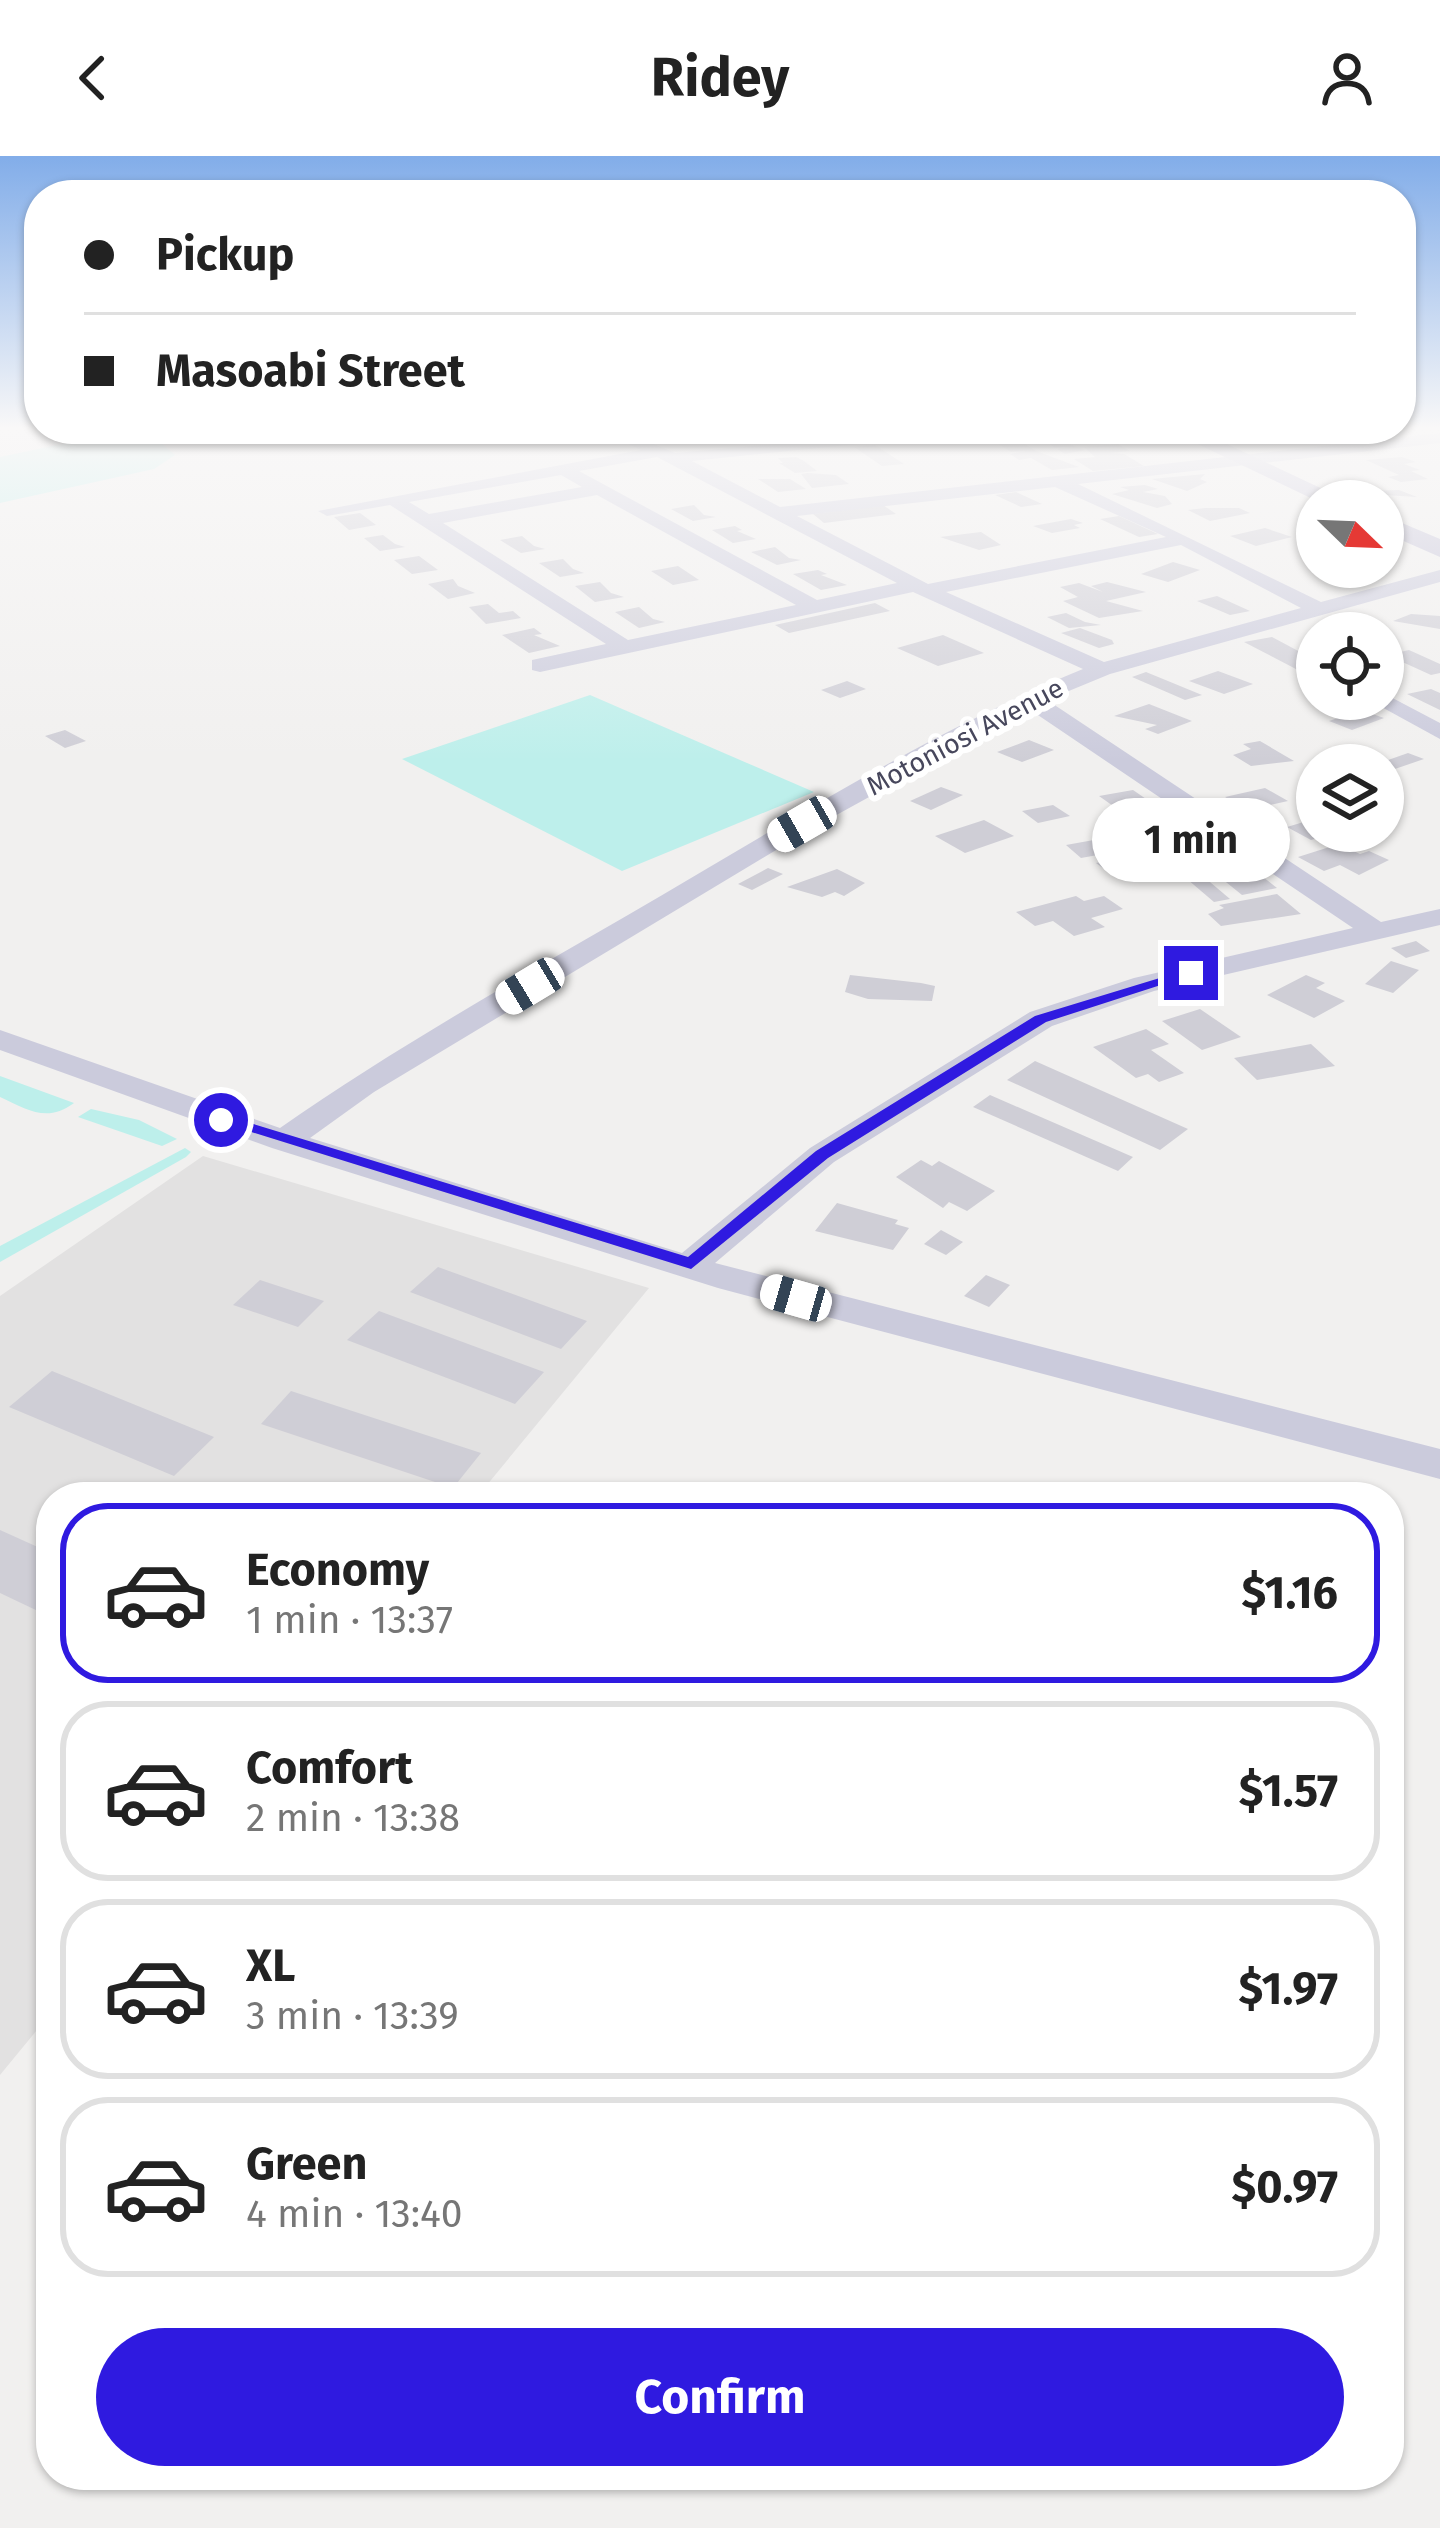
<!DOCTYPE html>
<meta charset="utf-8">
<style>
:root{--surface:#fff;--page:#f6f6f6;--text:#222;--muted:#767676;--line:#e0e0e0;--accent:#2f1ae0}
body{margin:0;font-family:"Fira Sans",sans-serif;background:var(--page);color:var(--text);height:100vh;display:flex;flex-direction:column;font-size:45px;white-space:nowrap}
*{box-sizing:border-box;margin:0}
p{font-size:39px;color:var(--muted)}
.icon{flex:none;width:66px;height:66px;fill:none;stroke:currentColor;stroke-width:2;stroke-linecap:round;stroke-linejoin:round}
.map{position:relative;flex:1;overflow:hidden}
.side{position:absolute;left:36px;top:1326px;width:1368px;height:1008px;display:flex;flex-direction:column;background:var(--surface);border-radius:48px;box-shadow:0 3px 9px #0004}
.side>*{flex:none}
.banner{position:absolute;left:24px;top:24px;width:1392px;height:264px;border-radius:48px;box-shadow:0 3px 9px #0004;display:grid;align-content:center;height:264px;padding:0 60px;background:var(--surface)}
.needle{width:78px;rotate:113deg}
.fabs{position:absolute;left:1296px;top:324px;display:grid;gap:24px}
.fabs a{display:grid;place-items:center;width:108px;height:108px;border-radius:50%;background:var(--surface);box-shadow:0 3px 9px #0004;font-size:60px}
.end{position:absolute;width:54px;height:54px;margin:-27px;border:15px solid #2f1ae0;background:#fff;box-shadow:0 0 0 6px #fff}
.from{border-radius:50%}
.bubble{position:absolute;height:84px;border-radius:42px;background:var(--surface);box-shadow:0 3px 9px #0004;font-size:39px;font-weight:700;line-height:84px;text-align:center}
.car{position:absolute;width:36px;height:72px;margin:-36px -18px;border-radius:15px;box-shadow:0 0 9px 3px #0007;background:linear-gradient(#fff 24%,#345 0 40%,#fff 0 76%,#345 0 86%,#fff 0)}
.banner b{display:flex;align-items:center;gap:42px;height:114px;font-size:45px}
.banner b+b{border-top:3px solid var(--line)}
.banner i{width:30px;height:30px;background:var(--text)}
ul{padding:21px 0 0;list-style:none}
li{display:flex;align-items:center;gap:36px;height:180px;margin:0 24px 18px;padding:0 36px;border:6px solid var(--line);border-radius:48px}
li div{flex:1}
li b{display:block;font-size:45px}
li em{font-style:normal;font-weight:700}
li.on{border-color:var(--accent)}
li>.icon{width:108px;height:108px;stroke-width:1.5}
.primary-button{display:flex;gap:24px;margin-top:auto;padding:24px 60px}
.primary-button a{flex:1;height:138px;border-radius:72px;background:var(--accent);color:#fff;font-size:48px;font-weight:700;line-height:138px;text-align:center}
header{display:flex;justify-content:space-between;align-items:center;height:156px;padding:0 60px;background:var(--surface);font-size:54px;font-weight:700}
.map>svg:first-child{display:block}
</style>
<header><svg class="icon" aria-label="back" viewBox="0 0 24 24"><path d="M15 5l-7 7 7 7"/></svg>Ridey<svg class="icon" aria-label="person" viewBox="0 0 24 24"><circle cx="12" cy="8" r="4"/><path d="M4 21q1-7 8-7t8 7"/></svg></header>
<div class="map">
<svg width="1440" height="2372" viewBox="0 0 1440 2372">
<rect width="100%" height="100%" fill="#f1f0ef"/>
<path fill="#e2e1e1" d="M203 1000 649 1132 477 1341H51V1857L0 1919V1140Z"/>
<g fill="#bdefeb">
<path d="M90 282 161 287 175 299 154 313 0 347V301Z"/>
<path d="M590 539 814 636 622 715 402 603Z"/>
<path d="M0 920 74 947C47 967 28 954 0 941Z"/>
<path d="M91 953 139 964 177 983 162 990 78 961Z"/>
<path d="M185 992 191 996 186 1001 0 1106V1090Z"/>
</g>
<g fill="#cfced6">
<path d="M1067 275 1082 285 1064 286 1085 294 1065 298 1057 293 1069 291 1055 292 1045 285 1054 281 1047 277Z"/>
<path d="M1006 276 1036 295 1079 311 1052 314 1031 302 1019 304 1010 298 1026 295 1011 296 983 278Z"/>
<path d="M1118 288 1130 295 1109 297 1124 298 1144 310 1093 315 1074 303 1095 301 1084 291Z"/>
<path d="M875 289 904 308 882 310 854 291Z"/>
<path d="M796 301 804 305 817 315 795 317 779 307H783L778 302Z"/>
<path d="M1402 301 1416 306 1404 308 1420 314 1411 315 1428 323 1401 326 1388 321 1399 319 1366 304Z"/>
<path d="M808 317 836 319 849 328 812 332 801 318Z"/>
<path d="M1205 318 1200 323 1207 326 1187 335 1152 323Z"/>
<path d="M758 323H790L806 333 778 336Z"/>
<path d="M1145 329 1158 333 1143 336 1165 340 1172 348 1157 352 1112 338 1129 334 1120 331Z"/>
<path d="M1399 334 1417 341 1352 337 1362 335Z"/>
<path d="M1016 336 1042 348 1021 351 995 339Z"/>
<path d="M694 349 704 359 716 361 693 365 671 353Z"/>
<path d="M883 349 896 358 824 367 813 358Z"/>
<path d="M1205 352H1239L1250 357 1210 365 1188 354Z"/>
<path d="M360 357 376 369 349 374 334 361Z"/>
<path d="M1119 360 1158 378 1139 381 1100 363Z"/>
<path d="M1071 363 1083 367 1074 369 1080 372 1052 377 1033 370Z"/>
<path d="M735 370 742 374 737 375 756 383 733 387 712 374Z"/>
<path d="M1265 372 1292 381 1256 390 1230 380Z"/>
<path d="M981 376 1001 389 979 394 940 381Z"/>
<path d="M383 379 395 388 405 391 380 395 364 382Z"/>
<path d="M522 380 534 390 545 393 521 397 500 384Z"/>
<path d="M775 391 789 402 801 404 777 409 751 396Z"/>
<path d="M419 400 438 414 412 418 394 404Z"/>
<path d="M563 403 573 413 584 417 560 421 539 407Z"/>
<path d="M1173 406 1200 414 1168 426 1141 418Z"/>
<path d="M678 410 699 424 673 429 651 415Z"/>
<path d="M818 414 827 418 821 419 847 429 821 434 793 418Z"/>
<path d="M453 423 458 430 475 437 448 443 428 428Z"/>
<path d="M600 426 611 437 624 441 595 446 575 430Z"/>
<path d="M1107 426 1146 436 1106 445 1143 455 1099 462 1063 445 1078 441 1060 431 1079 427 1103 436 1091 430Z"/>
<path d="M1217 440 1250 455 1230 459 1197 445Z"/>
<path d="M875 447 890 455 789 477 775 469Z"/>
<path d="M488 448 499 457 513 455 521 462 486 468 469 451Z"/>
<path d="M639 451 653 463 665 466 639 472 615 456Z"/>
<path d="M1066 457 1085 466 1101 469 1069 472 1047 461Z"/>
<path d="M1411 458 1440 460V473L1393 465Z"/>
<path d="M534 472 542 478 534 479 560 490 529 497 502 479Z"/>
<path d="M1080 472 1112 484 1114 488 1099 492 1061 477Z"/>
<path d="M943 479 984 497 938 510 897 492Z"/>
<path d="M1272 481 1317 505V524L1244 486Z"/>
<path d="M1409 494 1440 508V517L1431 519 1387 499Z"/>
<path d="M1218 515 1253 528 1224 538 1189 525Z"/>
<path d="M1146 516 1202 539 1185 544 1132 521Z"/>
<path d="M847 525 866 533 840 542 821 534Z"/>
<path d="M1431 533 1440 537V554L1407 538Z"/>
<path d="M1149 548 1192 565 1158 578 1145 573 1157 569 1114 560Z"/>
<path d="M1361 554 1384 562 1352 574 1329 565Z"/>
<path d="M65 574 86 585 65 592 45 580Z"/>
<path d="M1029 584 1054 594 1022 606 997 596Z"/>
<path d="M1260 585 1294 605 1251 610 1233 599 1251 593 1243 588Z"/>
<path d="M1408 597 1424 603 1392 614 1374 609Z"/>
<path d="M941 631 963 639 931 654 910 645Z"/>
<path d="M1265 632 1288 645 1247 654 1225 641Z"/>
<path d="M1133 634 1149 645 1116 652 1099 640Z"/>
<path d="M1053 649 1070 660 1038 667 1022 655Z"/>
<path d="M1317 662V675L1338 676 1311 684 1287 671Z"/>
<path d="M984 664 1014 680 965 697 935 680Z"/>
<path d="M1127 678 1142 691 1081 702 1066 689Z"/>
<path d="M1181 688 1201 703 1115 721 1096 707Z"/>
<path d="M1339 688 1360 698 1369 695 1389 704 1359 719 1340 709 1324 715 1298 701Z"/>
<path d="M1250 711 1277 732 1242 739 1216 718Z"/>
<path d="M768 712 783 718 752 734 738 728Z"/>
<path d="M837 713 865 727 844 740 835 736 822 741 787 731Z"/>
<path d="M1204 721 1230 743 1214 746 1187 723Z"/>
<path d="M1277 738 1301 758 1221 770 1208 758 1224 752 1219 749Z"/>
<path d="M1076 740 1084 745 1104 740 1123 753 1091 762 1105 771 1074 780 1053 765 1035 770 1016 756Z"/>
<path d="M1416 785 1430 795 1406 802 1391 792Z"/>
<path d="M1391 805 1419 814 1393 837 1365 828Z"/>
<path d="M850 819 921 827 935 830 932 845 868 843 845 836Z"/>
<path d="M1306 819 1325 827 1316 832 1345 845 1314 862 1267 839Z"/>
<path d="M1200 853 1241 881 1202 894 1162 865Z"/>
<path d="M1146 873 1169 888 1151 894 1184 917 1159 926 1148 918 1136 922 1093 891Z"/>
<path d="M1311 888 1335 910 1257 924 1234 902Z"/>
<path d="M1035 905 1188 973 1160 994 1007 924Z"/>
<path d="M990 939 1133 1001 1118 1015 973 951Z"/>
<path d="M921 1004 932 1010 939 1005 995 1035 967 1055 949 1046 943 1052 896 1021Z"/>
<path d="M837 1047 898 1064 895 1068 909 1072 893 1094 815 1075Z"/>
<path d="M941 1074 963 1086 946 1099 924 1088Z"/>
<path d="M438 1111 587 1165 561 1193 410 1136Z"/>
<path d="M986 1119 1010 1129 989 1151 964 1140Z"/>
<path d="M260 1124 324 1145 298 1171 233 1149Z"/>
<path d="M379 1155 544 1216 515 1248 347 1184Z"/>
<path d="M52 1215 214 1281 174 1320 9 1251Z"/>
<path d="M291 1235 481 1297 453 1332 261 1268Z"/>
<path d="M0 1374 51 1397V1445L40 1456 0 1437Z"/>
</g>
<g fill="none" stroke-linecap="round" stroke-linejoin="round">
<g fill="#cbcbdc" fill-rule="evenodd">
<path d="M596 273H618L675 297 943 273H1004L692 305 780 351 1440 277V287L1078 328 1321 446 1440 414V426L1110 518 1047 544 1381 766 1440 753V769L1154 835 1052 870 834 1006 715 1107 1440 1293V1323L718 1132 272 992 0 894V874L280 972C403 886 534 814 664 738 800 658 937 573 1083 513L913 436 540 516 532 514V504L606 488 390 349 327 360 318 355 641 294ZM657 301 897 427 817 444 579 315ZM561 319 582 331 429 358 409 346ZM1055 331 1166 381 928 428 797 360ZM597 339 796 449 628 484 443 367ZM1181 389 1301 452 1104 506 946 436ZM1029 553 1353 772 1134 822 1030 856 810 992 682 1097 310 982 374 936 811 673Z"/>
<path d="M1383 537 1440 567V583L1367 543H1383Z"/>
</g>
<g fill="#c3c1d7" fill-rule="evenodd">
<path d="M1166 273H1195L1348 345H1317Z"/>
<path d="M1383 359 1440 383V401L1383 376Z"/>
</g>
</g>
<linearGradient id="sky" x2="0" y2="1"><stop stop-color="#82ade9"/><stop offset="0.45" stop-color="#f9f8f8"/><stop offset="1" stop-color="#f9f8f8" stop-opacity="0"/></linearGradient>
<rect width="1440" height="605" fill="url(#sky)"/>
<path fill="#2f1ae0" d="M1186 814 1198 817 1046 866 828 1002 691 1113 213 964 227 960 688 1101 816 995 1035 860Z"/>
<g text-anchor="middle" stroke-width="12" stroke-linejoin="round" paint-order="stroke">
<g font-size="27" fill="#47475c" stroke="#fff">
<text transform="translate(965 581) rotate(-28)" y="9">Motoniosi Avenue</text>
</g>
</g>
</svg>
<div class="fabs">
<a><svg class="needle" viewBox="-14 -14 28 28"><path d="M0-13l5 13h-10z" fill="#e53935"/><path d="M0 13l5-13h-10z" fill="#767676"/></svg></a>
<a><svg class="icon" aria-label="locate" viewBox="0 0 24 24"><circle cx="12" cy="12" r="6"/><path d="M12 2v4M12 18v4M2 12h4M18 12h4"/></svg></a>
<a><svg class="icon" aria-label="layers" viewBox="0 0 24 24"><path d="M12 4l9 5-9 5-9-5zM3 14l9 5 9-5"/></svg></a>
</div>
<i class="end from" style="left:221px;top:964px"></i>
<i class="end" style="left:1191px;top:817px"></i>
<div class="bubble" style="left:1092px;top:642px;width:198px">1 min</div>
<i class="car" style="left:802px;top:668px;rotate:240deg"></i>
<i class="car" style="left:530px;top:830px;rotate:239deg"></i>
<i class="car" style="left:796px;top:1142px;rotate:286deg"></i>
<div class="banner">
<b><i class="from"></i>Pickup</b>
<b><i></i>Masoabi Street</b>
</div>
<section class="side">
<ul>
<li class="on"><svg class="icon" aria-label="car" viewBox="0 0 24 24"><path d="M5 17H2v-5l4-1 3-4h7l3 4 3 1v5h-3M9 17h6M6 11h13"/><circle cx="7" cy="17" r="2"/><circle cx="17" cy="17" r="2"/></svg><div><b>Economy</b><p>1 min · 13:37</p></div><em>$1.16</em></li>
<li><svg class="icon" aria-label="car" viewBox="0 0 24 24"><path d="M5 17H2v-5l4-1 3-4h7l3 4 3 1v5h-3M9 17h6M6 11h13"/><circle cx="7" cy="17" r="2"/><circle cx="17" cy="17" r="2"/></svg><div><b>Comfort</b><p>2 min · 13:38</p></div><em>$1.57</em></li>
<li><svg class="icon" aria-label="car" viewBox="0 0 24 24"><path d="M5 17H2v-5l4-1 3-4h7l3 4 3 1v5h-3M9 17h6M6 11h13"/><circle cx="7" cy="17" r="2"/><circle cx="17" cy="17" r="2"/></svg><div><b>XL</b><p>3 min · 13:39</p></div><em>$1.97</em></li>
<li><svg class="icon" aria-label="car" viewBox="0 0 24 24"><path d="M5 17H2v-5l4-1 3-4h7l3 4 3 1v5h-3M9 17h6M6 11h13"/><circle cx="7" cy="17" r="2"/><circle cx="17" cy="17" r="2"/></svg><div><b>Green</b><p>4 min · 13:40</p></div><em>$0.97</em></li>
</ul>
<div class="primary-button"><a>Confirm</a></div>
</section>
</div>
